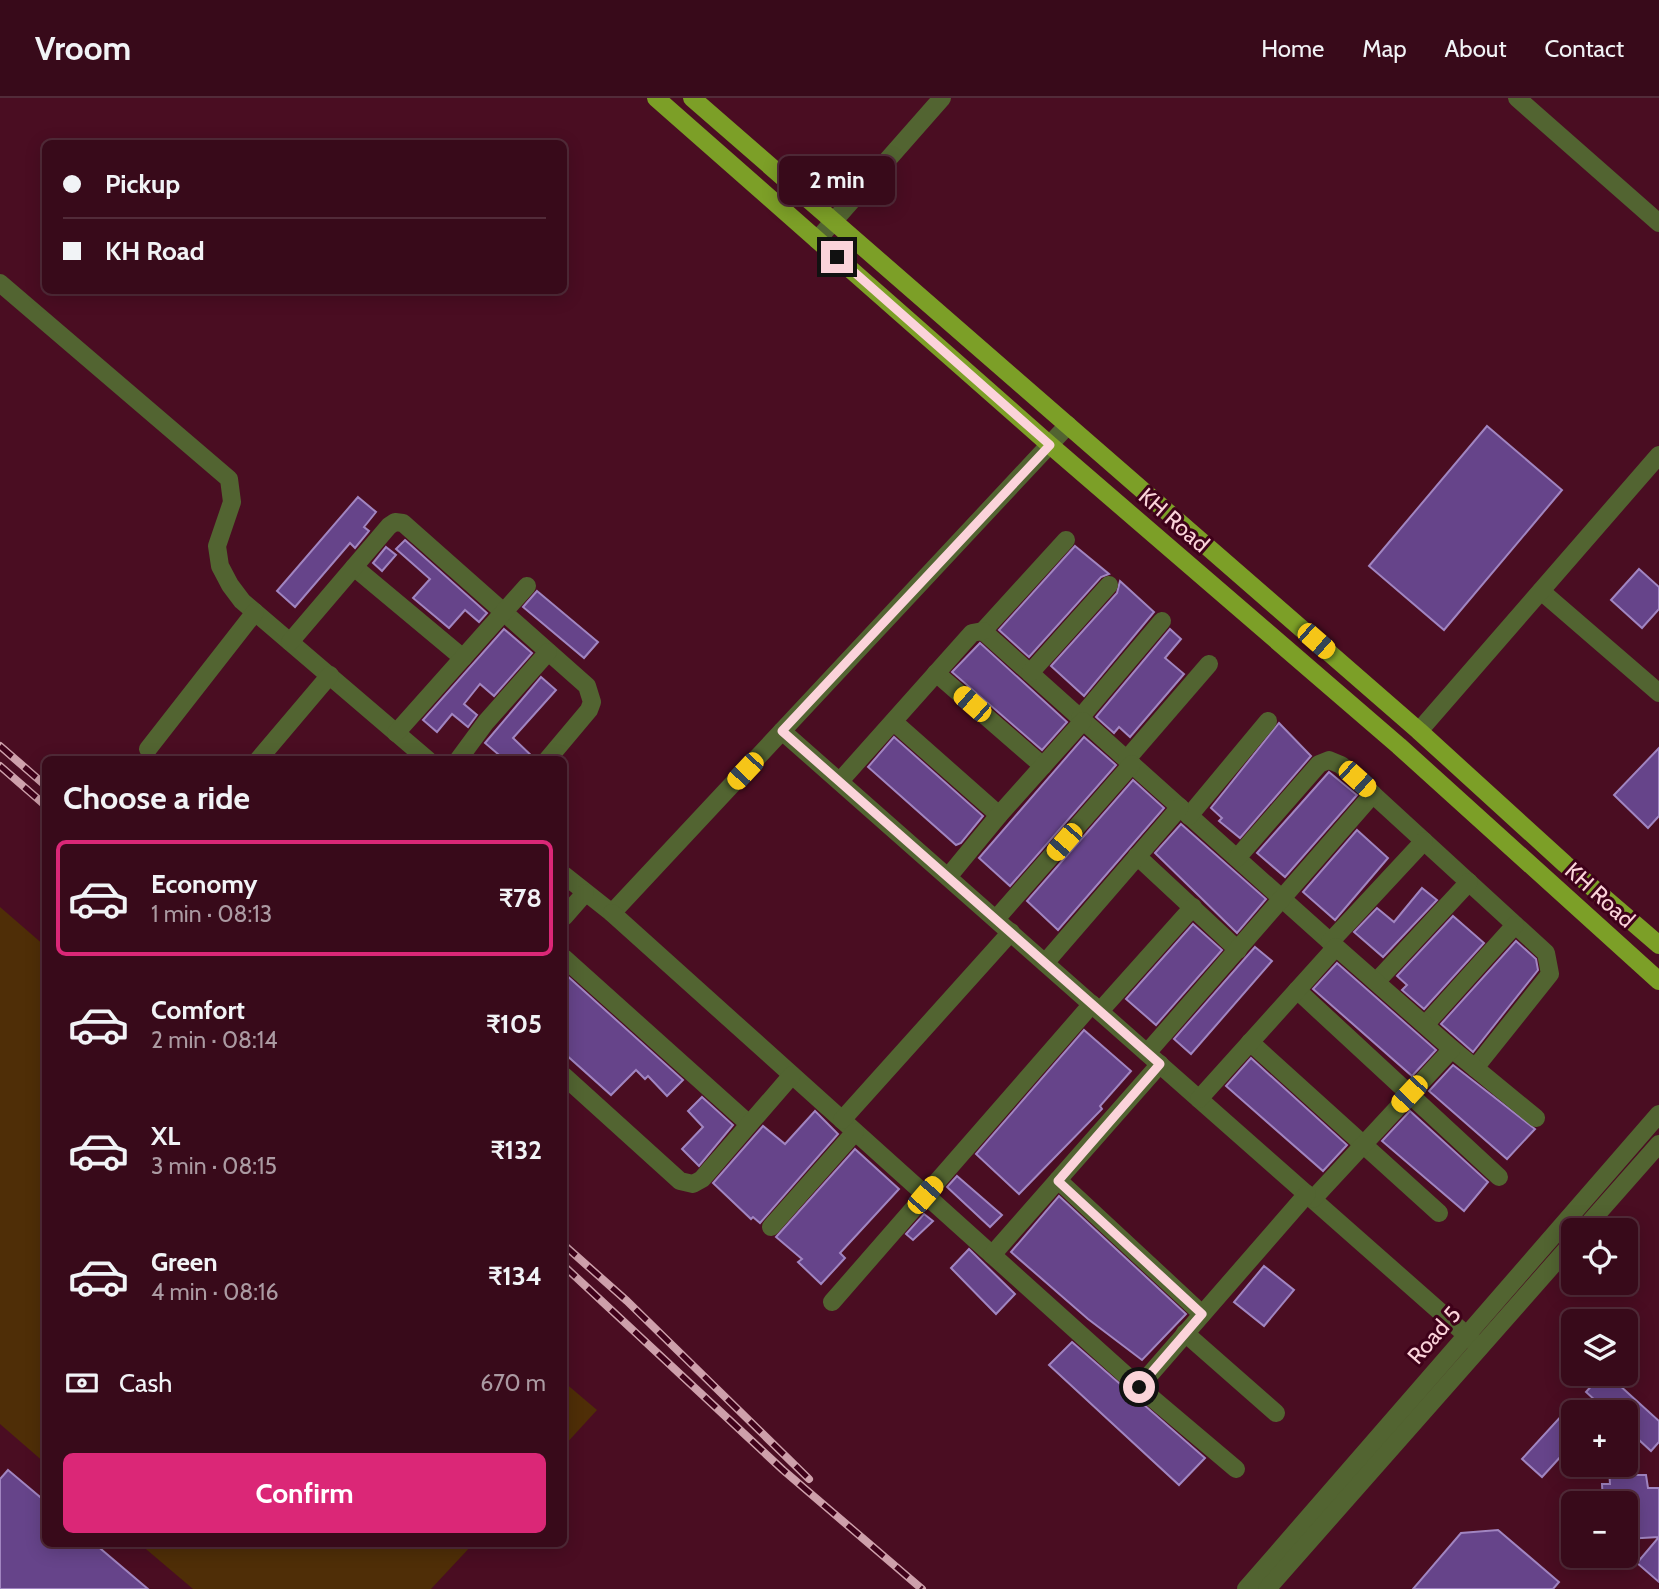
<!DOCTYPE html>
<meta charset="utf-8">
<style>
:root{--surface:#380a1a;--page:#431827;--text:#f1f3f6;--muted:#ab9aa2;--line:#522b39;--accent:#db2777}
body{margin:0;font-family:Cabin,sans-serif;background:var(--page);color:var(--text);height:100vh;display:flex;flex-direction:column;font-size:26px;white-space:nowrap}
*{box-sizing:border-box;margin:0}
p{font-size:23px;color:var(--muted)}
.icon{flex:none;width:38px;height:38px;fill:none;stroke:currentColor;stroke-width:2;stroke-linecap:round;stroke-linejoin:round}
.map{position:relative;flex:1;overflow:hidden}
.panel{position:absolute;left:42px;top:658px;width:525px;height:791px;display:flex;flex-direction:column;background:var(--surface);border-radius:10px;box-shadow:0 4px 18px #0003,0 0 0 2px var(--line)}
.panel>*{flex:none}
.hud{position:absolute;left:42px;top:42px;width:525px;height:154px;border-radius:10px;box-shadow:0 4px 18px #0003,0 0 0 2px var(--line);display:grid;align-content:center;height:154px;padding:0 21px;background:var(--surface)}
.controls{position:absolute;left:1561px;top:1120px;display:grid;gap:14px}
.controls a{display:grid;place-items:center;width:77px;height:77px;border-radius:10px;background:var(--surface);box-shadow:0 4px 18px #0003,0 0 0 2px var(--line);font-size:35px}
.end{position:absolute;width:32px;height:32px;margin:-16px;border:9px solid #fbd3da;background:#111;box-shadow:0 0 0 4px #111}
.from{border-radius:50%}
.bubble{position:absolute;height:49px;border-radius:10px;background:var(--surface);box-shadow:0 4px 18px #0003,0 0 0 2px var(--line);font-size:23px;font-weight:800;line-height:49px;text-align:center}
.car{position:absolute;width:21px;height:42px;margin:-21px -10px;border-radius:9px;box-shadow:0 0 5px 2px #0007;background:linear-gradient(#f5c518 24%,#345 0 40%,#f5c518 0 76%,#345 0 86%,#f5c518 0)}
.hud b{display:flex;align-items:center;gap:24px;height:66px;font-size:26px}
.hud b+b{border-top:2px solid var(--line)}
.hud i{width:18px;height:18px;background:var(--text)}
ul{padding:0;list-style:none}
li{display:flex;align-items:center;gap:21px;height:116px;margin:0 14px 10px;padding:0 7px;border:4px solid transparent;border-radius:10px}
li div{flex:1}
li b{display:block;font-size:26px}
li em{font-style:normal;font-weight:800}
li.selected{border-color:var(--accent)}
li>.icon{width:63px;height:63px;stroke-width:1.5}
h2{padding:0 21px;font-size:32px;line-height:84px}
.pay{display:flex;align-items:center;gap:18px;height:77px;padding:0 21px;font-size:26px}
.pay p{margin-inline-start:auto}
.primary-button{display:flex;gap:14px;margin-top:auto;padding:14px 21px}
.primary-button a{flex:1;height:80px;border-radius:10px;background:var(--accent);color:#fff;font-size:28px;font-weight:800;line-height:80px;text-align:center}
header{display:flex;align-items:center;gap:42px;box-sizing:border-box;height:98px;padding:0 35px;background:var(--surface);border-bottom:2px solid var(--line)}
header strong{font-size:33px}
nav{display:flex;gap:38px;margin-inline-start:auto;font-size:24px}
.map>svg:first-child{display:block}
</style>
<header>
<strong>Vroom</strong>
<nav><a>Home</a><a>Map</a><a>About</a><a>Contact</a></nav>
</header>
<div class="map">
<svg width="1659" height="1491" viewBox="0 0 1659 1491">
<rect width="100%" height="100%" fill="#4a0d22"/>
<g fill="#4f2e07">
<path d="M0 809 45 848V1365L0 1326Z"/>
<path d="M564 1284 597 1312 564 1348Z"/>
<path d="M140 1446H473L431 1491H193Z"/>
</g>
<g fill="#66448a" stroke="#a185c1" stroke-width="2">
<path d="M1487 328 1562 392 1444 532 1369 468Z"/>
<path d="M358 399 376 414 364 429 369 433 355 450 350 445 295 509 277 493Z"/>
<path d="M405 442 487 515 479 524 465 512 449 530 413 500 430 481 396 451Z"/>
<path d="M1075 448 1109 476 1101 479 1029 559 999 532Z"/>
<path d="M386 449 396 457 382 473 373 465Z"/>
<path d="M1639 471 1659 489V511L1642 530 1611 502Z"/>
<path d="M1120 483 1154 514 1084 598 1051 568 1117 495Z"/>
<path d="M537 493 598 544 584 560 523 509Z"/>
<path d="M504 531 532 555 494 598 480 586 464 606 477 617 468 629 452 616 437 634 423 622Z"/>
<path d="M1170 531 1181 541 1165 560 1184 576 1130 639 1119 629 1114 635 1096 619Z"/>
<path d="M980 545 1067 624 1042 652 952 574Z"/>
<path d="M541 579 556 592 513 640 536 662H505L485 645Z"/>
<path d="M1279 625 1311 658 1240 740 1219 723 1222 720 1211 710Z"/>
<path d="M894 639 983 718 961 745 956 747 868 669Z"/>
<path d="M1084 639 1116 667 1010 788 979 760Z"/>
<path d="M1659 650V718L1648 730 1614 697Z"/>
<path d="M1329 674 1357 697 1285 779 1257 755Z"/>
<path d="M1133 682 1164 710 1058 832 1027 803Z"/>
<path d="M1181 726 1266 801 1237 835 1155 755Z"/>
<path d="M1357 732 1388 760 1335 822 1303 794Z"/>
<path d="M1422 790 1437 802 1383 859 1354 834 1377 810 1394 824Z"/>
<path d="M1453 818 1484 845 1424 911 1402 892 1407 887 1397 878Z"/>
<path d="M1193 826 1222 852 1156 927 1126 901Z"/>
<path d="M1516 843 1536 861 1538 872 1473 954 1441 926Z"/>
<path d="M1255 849 1272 863 1191 956 1174 941Z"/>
<path d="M1337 865 1436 952 1412 978 1313 891Z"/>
<path d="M564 875 683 982 667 998 648 978 645 981 636 972 611 997 564 955Z"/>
<path d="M1084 932 1131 973 1100 1008 1102 1011 1019 1096 976 1056Z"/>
<path d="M1251 960 1347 1047 1323 1073 1226 988Z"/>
<path d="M1453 967 1535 1031 1507 1061 1429 993Z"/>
<path d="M702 999 733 1027 699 1068 682 1051 703 1029 688 1013Z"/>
<path d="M815 1013 838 1036 760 1125 753 1119 751 1121 713 1085 763 1028 785 1046Z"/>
<path d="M1410 1013 1488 1084 1464 1113 1382 1043Z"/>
<path d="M855 1051 899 1091 840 1155 845 1160 821 1186 798 1164 802 1161 776 1139Z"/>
<path d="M957 1078 1002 1117 990 1129 947 1089Z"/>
<path d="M1059 1098 1186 1216 1142 1262 1088 1221 1011 1154Z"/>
<path d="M924 1116 933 1123 913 1142 906 1136Z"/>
<path d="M969 1151 1015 1196 996 1216 951 1170Z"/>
<path d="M1264 1168 1294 1192 1264 1228 1234 1204Z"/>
<path d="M1072 1244 1205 1360 1179 1387 1049 1267Z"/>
<path d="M1602 1276H1607L1659 1323V1344L1651 1353 1626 1330V1314H1608L1586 1294Z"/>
<path d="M1565 1314 1573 1322V1345L1542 1379 1522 1361Z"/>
<path d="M1636 1370 1630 1377H1646L1648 1390H1659V1484L1637 1465 1659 1439 1626 1441V1405H1603L1602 1386H1610L1609 1371Z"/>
<path d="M8 1372 46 1404V1446H95L148 1491H0V1381Z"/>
<path d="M1498 1432 1559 1484 1553 1491H1413L1461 1435Z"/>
</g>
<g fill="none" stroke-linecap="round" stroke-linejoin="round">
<g stroke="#526431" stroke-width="18">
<path d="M1517 0 1659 125"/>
<path d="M817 142 942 0"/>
<path d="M0 185 229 381 232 404 217 448 220 468 230 487 242 503 428 662"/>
<path d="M1066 442 983 533 1336 849"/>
<path d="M354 469 463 560"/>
<path d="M1541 493 1659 595"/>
<path d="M290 544 389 428 395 424 403 425 587 588 592 604 589 612 547 662"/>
<path d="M936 575 1043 668"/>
<path d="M1030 575 1109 487"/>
<path d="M1080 620 1162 523"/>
<path d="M895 625 999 717"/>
<path d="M782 633 1480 1249"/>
<path d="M1419 633 1659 357"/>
<path d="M396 635 527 488"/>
<path d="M148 651 255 514"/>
<path d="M1127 661 1209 566"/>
<path d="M258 662 330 577"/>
<path d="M458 662 486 624 548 554"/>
<path d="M840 683 972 535 983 533"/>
<path d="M1189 718 1268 623"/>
<path d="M1137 758 1238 852"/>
<path d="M1237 760 1319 666 1329 662 1341 667 1546 855 1550 876 1475 970"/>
<path d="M564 777 612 815 1068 327"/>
<path d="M948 779 999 717 1083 623"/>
<path d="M612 815 1139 1289"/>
<path d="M564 819 585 795"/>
<path d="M996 821 1132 666"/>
<path d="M1330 844 1424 743"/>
<path d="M564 860 749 1026"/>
<path d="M1045 865 1180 709"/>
<path d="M1376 884 1469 784"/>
<path d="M1297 892 1499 1079"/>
<path d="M1100 913 1193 809"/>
<path d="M1425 927 1515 827"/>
<path d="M1250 944 1439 1115"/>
<path d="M1452 951 1536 1020"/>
<path d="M1147 955 1373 696"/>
<path d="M564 978 680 1083 693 1086 702 1081 792 977"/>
<path d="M1199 1001 1336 849 1452 951 1313 1101"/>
<path d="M842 1022 1011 834"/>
<path d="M1058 1082 1202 1216"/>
<path d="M771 1129 855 1034"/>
<path d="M1583 1132 1659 1046"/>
<path d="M992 1157 1160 966"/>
<path d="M832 1204 1092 906"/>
<path d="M1185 1235 1276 1315"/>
<path d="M1236 1371 1139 1289 1307 1096"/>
<path d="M1246 1491 1659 1016"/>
<path d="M1267 1491 1573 1144"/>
</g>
<g stroke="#7c9f27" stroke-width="18">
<path d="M656 0 1050 347 1399 648 1659 883"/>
<path d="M692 0 1419 633 1565 766 1659 847"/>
</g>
<defs>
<g id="rail">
<path d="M0 648 46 688"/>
<path d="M0 668 46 708"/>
<path d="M564 1147 627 1203 809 1381"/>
<path d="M564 1168 783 1372 922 1491"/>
</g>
</defs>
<use href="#rail" stroke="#cea0ab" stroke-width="8"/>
<use href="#rail" stroke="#3e0119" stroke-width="5" stroke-dasharray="16" stroke-linecap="butt"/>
</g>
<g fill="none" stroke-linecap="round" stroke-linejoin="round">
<path stroke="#fbd3da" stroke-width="9" d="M837 159 1050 347 782 633 1160 966 1058 1083 1202 1216 1139 1289"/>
</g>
<g text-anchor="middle" stroke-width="6" stroke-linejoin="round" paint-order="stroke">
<g font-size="23" fill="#fbd3da" stroke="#3e0119">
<text transform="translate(1174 422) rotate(41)" y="8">KH Road</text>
<text transform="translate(1600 797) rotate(42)" y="8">KH Road</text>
<text transform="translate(1434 1237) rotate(-49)" y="8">Road 5</text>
</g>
</g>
</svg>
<div class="controls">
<a><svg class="icon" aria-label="locate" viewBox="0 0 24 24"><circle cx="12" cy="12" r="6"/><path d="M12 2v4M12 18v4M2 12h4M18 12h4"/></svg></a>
<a><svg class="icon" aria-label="layers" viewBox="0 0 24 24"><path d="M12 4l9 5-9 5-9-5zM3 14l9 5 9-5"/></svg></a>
<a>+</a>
<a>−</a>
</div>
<i class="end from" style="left:1139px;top:1289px"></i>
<i class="end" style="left:837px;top:159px"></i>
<div class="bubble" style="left:779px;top:58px;width:116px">2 min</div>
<i class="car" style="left:1316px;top:543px;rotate:131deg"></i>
<i class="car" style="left:972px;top:606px;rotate:311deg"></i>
<i class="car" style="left:745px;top:673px;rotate:223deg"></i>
<i class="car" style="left:1357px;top:681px;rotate:132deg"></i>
<i class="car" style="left:1064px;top:744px;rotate:221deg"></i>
<i class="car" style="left:1409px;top:996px;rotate:223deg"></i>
<i class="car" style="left:925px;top:1097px;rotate:41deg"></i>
<div class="hud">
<b><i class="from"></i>Pickup</b>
<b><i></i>KH Road</b>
</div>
<section class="panel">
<h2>Choose a ride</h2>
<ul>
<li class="selected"><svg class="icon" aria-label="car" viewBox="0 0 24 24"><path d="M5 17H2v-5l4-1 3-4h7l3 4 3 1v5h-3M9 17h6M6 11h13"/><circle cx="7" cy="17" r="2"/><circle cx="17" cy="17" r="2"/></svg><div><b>Economy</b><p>1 min · 08:13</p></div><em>₹78</em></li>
<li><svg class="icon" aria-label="car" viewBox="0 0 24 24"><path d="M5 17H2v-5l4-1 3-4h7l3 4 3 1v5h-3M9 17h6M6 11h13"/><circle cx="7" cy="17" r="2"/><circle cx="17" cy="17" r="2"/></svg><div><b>Comfort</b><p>2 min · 08:14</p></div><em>₹105</em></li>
<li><svg class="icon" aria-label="car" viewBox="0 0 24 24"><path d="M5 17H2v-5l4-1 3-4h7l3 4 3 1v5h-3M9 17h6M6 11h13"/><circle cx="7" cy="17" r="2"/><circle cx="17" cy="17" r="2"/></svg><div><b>XL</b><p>3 min · 08:15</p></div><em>₹132</em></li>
<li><svg class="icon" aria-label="car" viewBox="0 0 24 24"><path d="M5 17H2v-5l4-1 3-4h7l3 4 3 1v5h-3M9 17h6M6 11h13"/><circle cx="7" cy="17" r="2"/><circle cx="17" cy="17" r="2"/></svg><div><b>Green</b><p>4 min · 08:16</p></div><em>₹134</em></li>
</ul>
<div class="pay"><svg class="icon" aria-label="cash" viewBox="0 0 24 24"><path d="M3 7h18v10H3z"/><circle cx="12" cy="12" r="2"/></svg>Cash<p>670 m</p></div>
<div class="primary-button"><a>Confirm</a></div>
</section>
</div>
